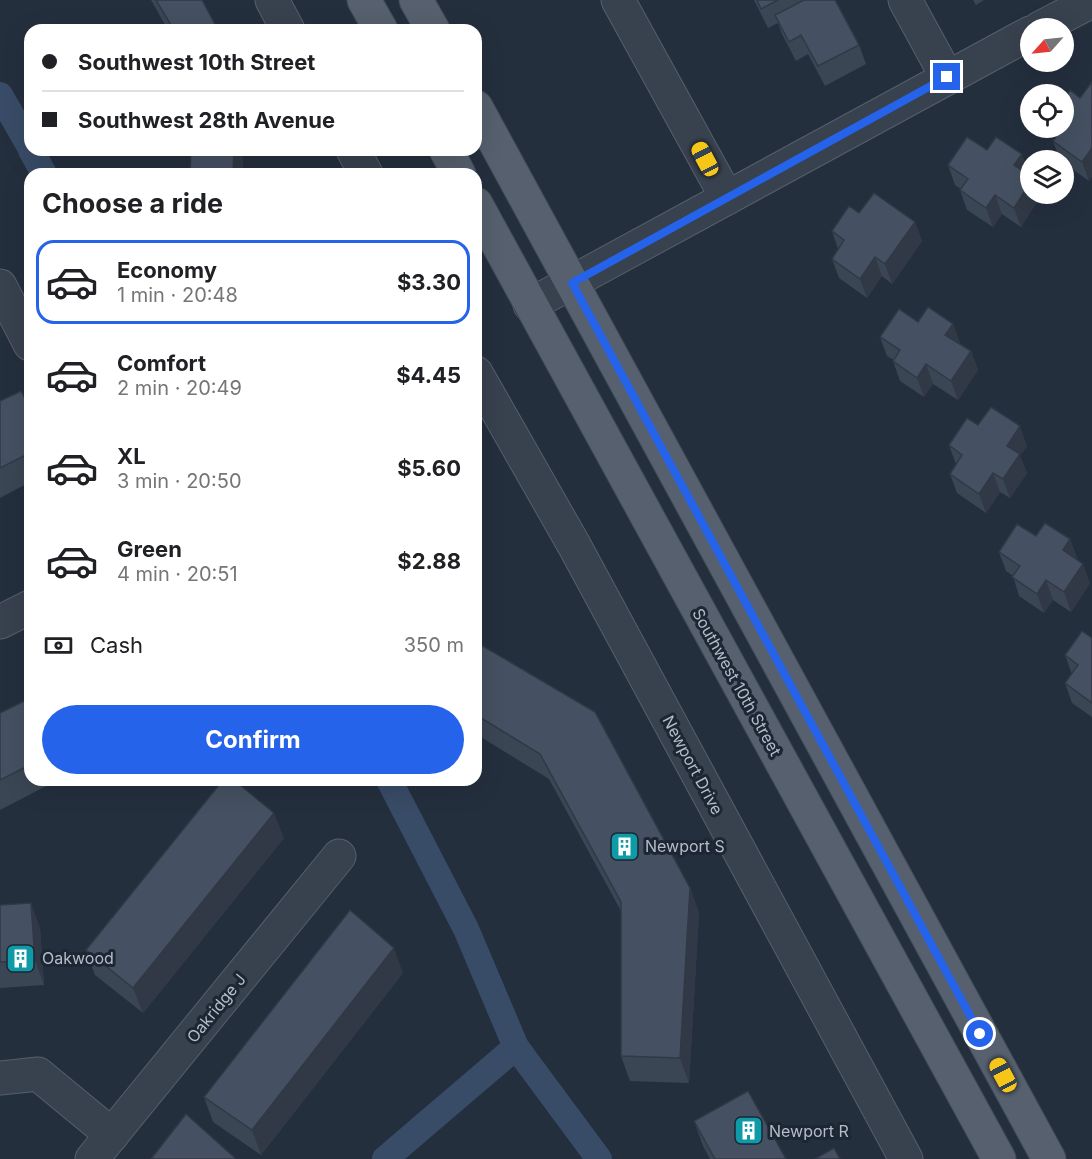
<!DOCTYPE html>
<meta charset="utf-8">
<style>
:root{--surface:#fff;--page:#f6f6f6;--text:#202124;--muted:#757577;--line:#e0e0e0;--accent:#2563eb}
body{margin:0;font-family:Inter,sans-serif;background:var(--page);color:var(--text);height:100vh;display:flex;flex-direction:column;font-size:22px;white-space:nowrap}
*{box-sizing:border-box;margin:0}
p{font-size:20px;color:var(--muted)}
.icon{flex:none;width:33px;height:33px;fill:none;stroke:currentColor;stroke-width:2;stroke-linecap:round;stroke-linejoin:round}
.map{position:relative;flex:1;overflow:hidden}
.details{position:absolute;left:24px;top:168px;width:458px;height:618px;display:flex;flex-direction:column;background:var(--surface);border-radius:18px;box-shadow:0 6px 24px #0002}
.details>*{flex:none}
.guide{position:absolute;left:24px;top:24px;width:458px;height:132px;border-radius:18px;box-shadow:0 6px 24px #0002;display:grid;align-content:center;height:132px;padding:0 18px;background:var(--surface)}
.needle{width:39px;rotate:243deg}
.tools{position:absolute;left:1020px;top:18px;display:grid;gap:12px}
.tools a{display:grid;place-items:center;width:54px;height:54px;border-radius:50%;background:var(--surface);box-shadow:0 6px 24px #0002;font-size:30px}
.end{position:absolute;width:27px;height:27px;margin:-14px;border:8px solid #2563eb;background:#fff;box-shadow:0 0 0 3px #fff}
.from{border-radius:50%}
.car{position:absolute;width:18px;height:36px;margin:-18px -9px;border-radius:8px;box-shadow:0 0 4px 2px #0007;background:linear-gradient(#f5c518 24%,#345 0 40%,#f5c518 0 76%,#345 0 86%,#f5c518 0)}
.guide b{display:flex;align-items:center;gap:21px;height:57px;font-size:22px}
.guide b+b{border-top:2px solid var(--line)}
.guide i{width:15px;height:15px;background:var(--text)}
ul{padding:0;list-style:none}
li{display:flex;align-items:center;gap:18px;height:84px;margin:0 12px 9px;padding:0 6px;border:3px solid transparent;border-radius:18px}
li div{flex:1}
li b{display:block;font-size:22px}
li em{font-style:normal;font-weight:700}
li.selected{border-color:var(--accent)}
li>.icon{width:54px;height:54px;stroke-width:1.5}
h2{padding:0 18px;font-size:27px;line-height:72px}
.pay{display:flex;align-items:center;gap:15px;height:66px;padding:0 18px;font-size:22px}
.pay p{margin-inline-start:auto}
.cta{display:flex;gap:12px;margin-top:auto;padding:12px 18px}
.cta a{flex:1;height:69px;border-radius:36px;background:var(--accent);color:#fff;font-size:24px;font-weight:700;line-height:69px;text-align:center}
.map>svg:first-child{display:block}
</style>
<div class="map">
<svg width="1092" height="1159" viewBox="0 0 1092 1159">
<rect width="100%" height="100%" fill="#242f3e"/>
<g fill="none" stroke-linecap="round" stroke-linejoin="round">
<g stroke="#394c67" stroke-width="26">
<path d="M0 95 30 147"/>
<path d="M31 150 44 174"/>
<path d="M516 1047 599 1159"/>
<path d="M385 1159 516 1047 466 929 389 780"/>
</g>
<defs>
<g id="minor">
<path d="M272 0 288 30"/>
<path d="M618 0 727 198"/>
<path d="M905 0 947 77"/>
<path d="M1040 28 1092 1"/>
<path d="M353 150 366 174"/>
<path d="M0 286 30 344"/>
<path d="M530 305 1030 33"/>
<path d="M476 373 574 545 906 1159"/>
<path d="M0 622 30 607"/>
<path d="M0 1078 38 1074 112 1135"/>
<path d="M92 1159 339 856"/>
</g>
<g id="major">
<path d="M364 0 381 30"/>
<path d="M416 0 433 30"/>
<path d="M476 107 1049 1159"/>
<path d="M446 150 459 174"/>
<path d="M476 204 999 1159"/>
</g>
</defs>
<use href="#minor" stroke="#565f6c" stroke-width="35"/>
<use href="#major" stroke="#414a57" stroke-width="35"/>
<use href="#minor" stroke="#38414e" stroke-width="33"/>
<use href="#major" stroke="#56606e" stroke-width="33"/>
</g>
<g fill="#3b4654">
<path d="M151 0H202L218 30H168Z"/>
<path d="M754 0H835L859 45 866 64 825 86 808 54 796 61 782 34 778 23 768 28Z"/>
<path d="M973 0H984L976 5Z"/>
<path d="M1064 99 1089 181 1064 163V160H1060L1053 141 1060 132 1058 128H1064Z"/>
<path d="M987 150 1029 173 1028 174 1030 194H1039L1040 197 1021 227 1002 214 993 227 967 210 960 190 961 189 955 185 948 165Z"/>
<path d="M859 213 915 222 922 241 892 284 882 276 867 298 839 278 832 259 838 249 832 231Z"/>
<path d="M918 322 953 324 960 343V344L971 351 978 370 958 400 933 384 924 397 900 381 893 361 894 360 887 356 880 337Z"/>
<path d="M0 401 30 408V482L0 498Z"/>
<path d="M978 425 1027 446 1020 456 1027 473 1010 498 1000 492 986 513 957 493 950 474 956 464 949 445Z"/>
<path d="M1036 536 1070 539 1077 558 1076 559 1090 583 1071 612 1053 600 1044 613 1019 596 1013 576 1006 571 999 552Z"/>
<path d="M1092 638V717L1072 703 1065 683 1072 674 1065 655Z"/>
<path d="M476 642 690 888 699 913 689 1083 630 1081 621 1056V911L549 779 476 734Z"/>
<path d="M30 698V780H58L0 810V713Z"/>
<path d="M284 838 143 1013 95 975 86 950Z"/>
<path d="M0 905 40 928 44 985 0 988Z"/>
<path d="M403 973 261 1155 213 1122 204 1097Z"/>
<path d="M694 1121 786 1159H710L703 1146Z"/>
</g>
<g fill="#303945">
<path d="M1092 148V177L1089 181 1082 162Z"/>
<path d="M234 150H243V174H233Z"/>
<path d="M1022 154 1029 173 1021 184 1014 165Z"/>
<path d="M1030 183V194H1039L1040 197 1021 227 1014 208Z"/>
<path d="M995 195 1002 214 993 227 986 208Z"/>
<path d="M915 222 922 241 892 284 885 264Z"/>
<path d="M875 257 882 276 867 298 860 279Z"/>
<path d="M953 324 960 343 952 354 945 335Z"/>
<path d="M971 351 978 370 958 400 951 381Z"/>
<path d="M926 364 933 384 924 397 917 378Z"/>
<path d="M1020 426 1027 446 1020 456 1027 473 1010 498 1003 479 1007 446Z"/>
<path d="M993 473 1000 492 986 513 979 494Z"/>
<path d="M1070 539 1077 558 1070 569 1063 550Z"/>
<path d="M1083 564 1090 583 1071 612 1064 592Z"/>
<path d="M1046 580 1053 600 1044 613 1037 594Z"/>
<path d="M274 813 284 838 143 1013 133 988Z"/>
<path d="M690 888 699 913 689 1083 680 1058Z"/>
<path d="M31 903 40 928 44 985 35 960Z"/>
<path d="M394 948 403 973 261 1155 252 1130Z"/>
</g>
<g fill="#455162" stroke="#303945" stroke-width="1.5">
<path d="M156 0H202L218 30H174Z"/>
<path d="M757 0H778L761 9Z"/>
<path d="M804 0H835L859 45 818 66 801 35 789 42 775 15Z"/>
<path d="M1092 82V148L1082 162 1053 141 1066 123 1064 121V99L1070 90 1080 98Z"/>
<path d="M967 137 987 150 996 137 1022 154 1014 165 1030 176V183L1014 208 995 195 986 208 960 190 968 179 948 165Z"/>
<path d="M191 150H234L233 174H190Z"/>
<path d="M874 193 915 222 885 264 875 257 860 279 832 259 844 240 832 231 849 206 859 213Z"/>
<path d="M928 307 953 324 945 335 971 351 951 381 926 364 917 378 893 361 900 350 880 337 899 309 918 322Z"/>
<path d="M21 391 30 408V453L0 468V401Z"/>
<path d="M991 407 1020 426 1007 446 1020 454 1003 479 993 473 979 494 950 474 962 455 949 445 967 418 978 425Z"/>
<path d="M1045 523 1070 539 1063 550 1083 564 1064 592 1046 580 1037 594 1012 577 1020 566 999 552 1017 524 1036 536Z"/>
<path d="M1082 631 1092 638V703L1065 683 1078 665 1065 655Z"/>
<path d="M476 642 595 712 690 888 680 1058 621 1056V902L540 754 476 715Z"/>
<path d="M30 698V765L0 780V713Z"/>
<path d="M223 780H234L274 813 133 988 86 950Z"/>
<path d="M31 903 35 960 0 962V905Z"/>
<path d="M350 910 394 948 252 1130 204 1097Z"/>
<path d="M748 1091 786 1159H715L694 1121Z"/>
<path d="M186 1114 235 1158V1159H151Z"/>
<path d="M834 1148 840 1159H815Z"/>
</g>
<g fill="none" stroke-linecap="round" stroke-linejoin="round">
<path stroke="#2563eb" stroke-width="8" d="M947 77 572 283 980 1034"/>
</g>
<defs>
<symbol id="building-square" viewBox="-11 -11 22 22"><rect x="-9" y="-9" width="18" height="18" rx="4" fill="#0f9aa8" stroke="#1d2633"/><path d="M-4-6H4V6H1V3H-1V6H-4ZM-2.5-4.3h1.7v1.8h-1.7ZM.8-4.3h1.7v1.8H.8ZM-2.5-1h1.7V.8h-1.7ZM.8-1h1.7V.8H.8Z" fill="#fff"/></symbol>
</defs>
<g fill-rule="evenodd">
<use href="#building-square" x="608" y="830" width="33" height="33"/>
<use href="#building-square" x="4" y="942" width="33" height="33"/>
<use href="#building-square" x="732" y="1114" width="33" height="33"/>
</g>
<g text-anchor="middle" stroke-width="6" stroke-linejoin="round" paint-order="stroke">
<g font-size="16" fill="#b4bcc9" stroke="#1d2633">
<text transform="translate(737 682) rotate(61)" y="6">Southwest 10th Street</text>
<text transform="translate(693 765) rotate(62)" y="6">Newport Drive</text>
<text transform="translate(216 1008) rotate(-51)" y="6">Oakridge J</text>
</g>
<g font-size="16" fill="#b4bcc9" stroke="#1d2633" text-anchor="start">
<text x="645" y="852">Newport S</text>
<text x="42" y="964">Oakwood</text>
<text x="769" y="1137">Newport R</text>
</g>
</g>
</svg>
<div class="tools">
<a><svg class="needle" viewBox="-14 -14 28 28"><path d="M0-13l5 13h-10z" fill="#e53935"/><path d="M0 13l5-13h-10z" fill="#757577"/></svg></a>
<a><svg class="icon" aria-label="locate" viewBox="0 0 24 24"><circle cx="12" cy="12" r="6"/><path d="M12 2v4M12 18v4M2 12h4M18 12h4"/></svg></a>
<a><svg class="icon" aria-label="layers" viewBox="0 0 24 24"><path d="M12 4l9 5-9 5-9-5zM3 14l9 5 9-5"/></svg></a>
</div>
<i class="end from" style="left:980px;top:1034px"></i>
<i class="end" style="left:947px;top:77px"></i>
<i class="car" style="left:705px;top:159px;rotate:332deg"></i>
<i class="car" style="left:1003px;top:1075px;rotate:332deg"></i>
<div class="guide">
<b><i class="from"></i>Southwest 10th Street</b>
<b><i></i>Southwest 28th Avenue</b>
</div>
<section class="details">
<h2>Choose a ride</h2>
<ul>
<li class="selected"><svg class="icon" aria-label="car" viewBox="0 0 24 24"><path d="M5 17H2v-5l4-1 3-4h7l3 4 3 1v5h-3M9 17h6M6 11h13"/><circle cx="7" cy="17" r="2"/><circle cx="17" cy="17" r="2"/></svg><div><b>Economy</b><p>1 min · 20:48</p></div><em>$3.30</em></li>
<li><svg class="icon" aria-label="car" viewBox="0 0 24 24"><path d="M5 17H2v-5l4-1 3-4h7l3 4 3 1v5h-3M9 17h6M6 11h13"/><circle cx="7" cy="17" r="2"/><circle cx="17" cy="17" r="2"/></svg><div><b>Comfort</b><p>2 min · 20:49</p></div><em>$4.45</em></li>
<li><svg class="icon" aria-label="car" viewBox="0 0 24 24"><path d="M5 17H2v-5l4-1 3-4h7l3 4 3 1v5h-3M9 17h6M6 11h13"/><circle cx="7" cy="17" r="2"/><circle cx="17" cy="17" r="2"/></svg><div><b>XL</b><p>3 min · 20:50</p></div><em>$5.60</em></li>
<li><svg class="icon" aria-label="car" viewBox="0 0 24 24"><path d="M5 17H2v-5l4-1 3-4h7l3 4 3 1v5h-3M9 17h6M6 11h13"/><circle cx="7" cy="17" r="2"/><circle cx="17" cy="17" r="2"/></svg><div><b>Green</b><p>4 min · 20:51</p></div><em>$2.88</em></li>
</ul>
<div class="pay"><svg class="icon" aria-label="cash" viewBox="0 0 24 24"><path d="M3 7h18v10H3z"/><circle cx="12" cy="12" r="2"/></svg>Cash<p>350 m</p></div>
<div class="cta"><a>Confirm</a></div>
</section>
</div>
